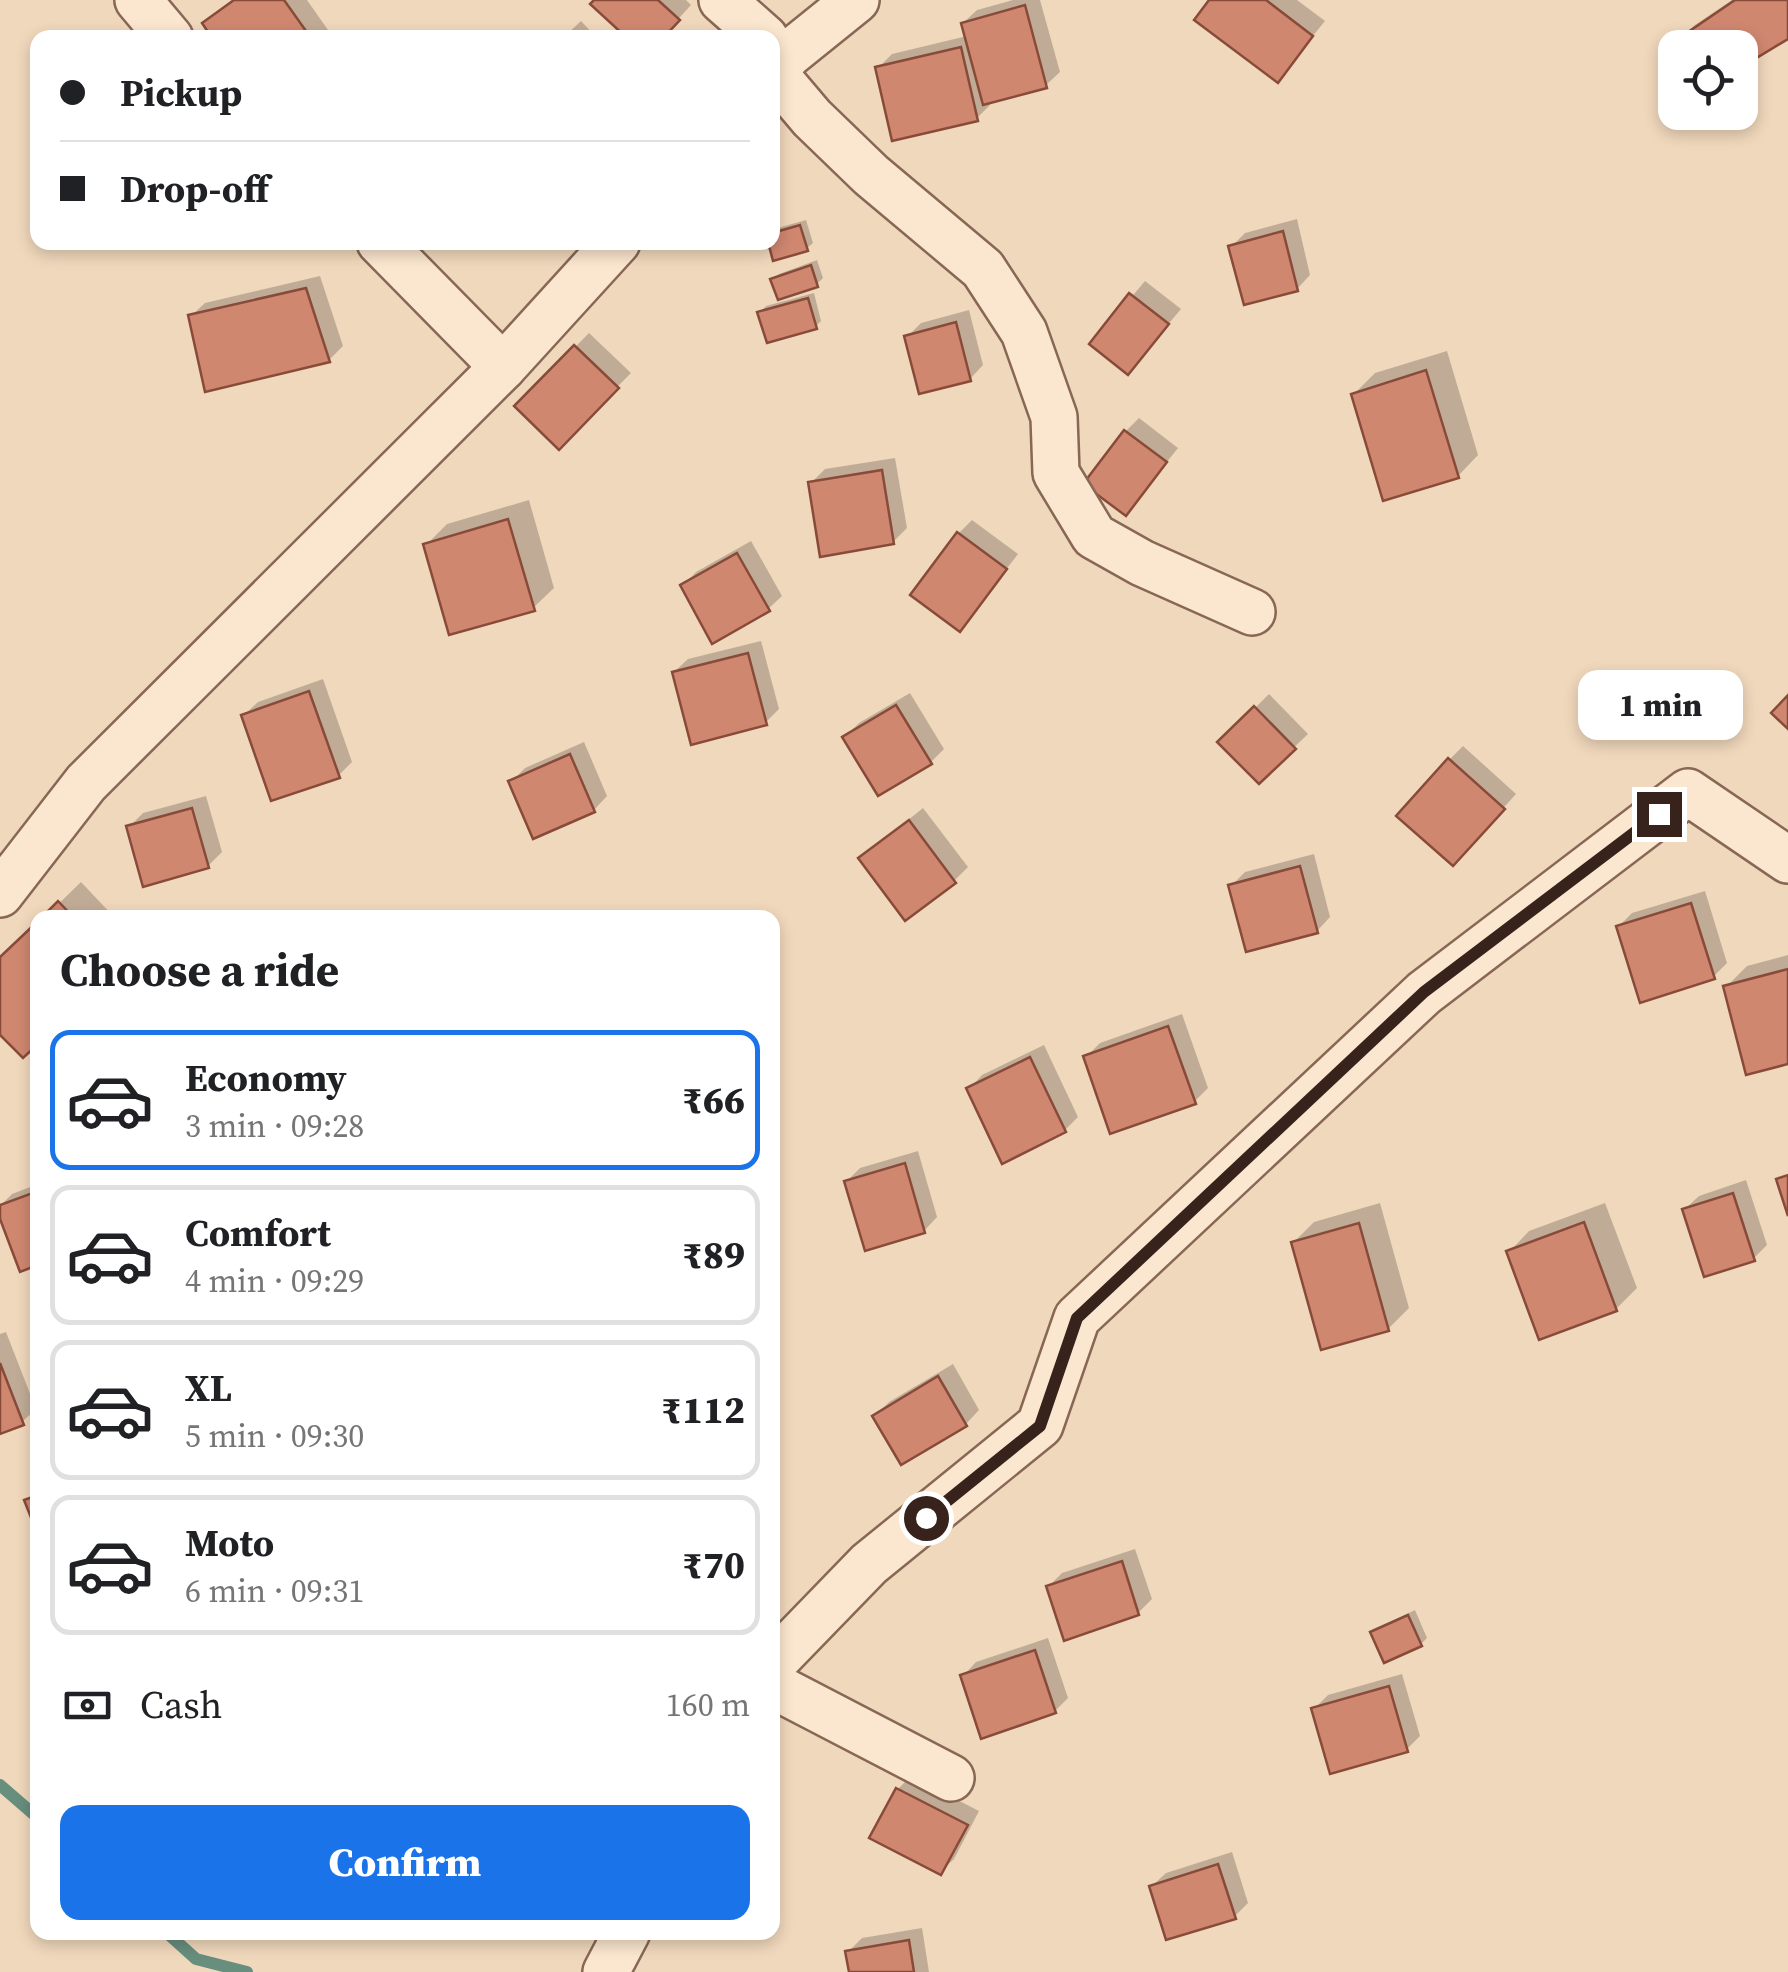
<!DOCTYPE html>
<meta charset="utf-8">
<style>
:root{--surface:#fff;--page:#f2f2f2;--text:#202124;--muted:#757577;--line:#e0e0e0;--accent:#1a73e8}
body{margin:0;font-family:"Source Serif 4",serif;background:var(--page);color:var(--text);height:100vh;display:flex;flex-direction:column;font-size:38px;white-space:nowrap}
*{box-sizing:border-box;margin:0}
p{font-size:32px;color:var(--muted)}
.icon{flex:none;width:55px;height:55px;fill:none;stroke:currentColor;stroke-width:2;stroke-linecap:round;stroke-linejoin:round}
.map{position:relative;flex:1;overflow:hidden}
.drawer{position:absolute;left:30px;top:910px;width:750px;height:1030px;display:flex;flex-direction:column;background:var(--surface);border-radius:20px;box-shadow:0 5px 15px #0003}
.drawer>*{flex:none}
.guide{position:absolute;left:30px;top:30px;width:750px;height:220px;border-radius:20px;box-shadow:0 5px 15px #0003;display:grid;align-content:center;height:220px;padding:0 30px;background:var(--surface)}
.buttons{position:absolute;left:1658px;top:30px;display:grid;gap:20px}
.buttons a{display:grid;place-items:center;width:100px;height:100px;border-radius:20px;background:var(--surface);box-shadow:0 5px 15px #0003;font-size:50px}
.end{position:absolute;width:45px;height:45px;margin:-22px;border:12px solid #37231b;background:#fff;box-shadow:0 0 0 5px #fff}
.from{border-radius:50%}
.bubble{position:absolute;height:70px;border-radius:20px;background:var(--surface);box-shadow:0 5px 15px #0003;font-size:32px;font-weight:800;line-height:70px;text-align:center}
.guide b{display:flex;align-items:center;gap:35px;height:95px;font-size:38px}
.guide b+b{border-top:2px solid var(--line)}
.guide i{width:25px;height:25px;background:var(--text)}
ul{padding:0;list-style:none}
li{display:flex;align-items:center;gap:30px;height:140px;margin:0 20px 15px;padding:0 10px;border:5px solid var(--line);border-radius:20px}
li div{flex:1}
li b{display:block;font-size:38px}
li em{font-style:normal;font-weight:800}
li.selected{border-color:var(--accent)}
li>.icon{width:90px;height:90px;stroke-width:1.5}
h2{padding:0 30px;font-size:45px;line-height:120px}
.pay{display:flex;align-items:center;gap:25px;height:110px;padding:0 30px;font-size:38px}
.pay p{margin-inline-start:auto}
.button{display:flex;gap:20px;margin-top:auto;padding:20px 30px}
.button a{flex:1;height:115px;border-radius:20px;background:var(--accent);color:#fff;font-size:40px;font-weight:800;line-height:115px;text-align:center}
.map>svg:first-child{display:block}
</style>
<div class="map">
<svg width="1788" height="1972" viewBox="0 0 1788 1972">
<rect width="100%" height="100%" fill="#f0d8bc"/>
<g fill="#0003">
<path d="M232 0H307L328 30 320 38H215L205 23Z"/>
<path d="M598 0H686L691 5 661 38Z"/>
<path d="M1013 0H1040L1060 72 1046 85 990 101V105L977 118 878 68 892 54 967 36 963 23 977 10Z"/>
<path d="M1212 0H1297L1325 21 1278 79Z"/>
<path d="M1732 0H1788V36L1740 65V48L1681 39 1695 25Z"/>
<path d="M581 21 597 38H563Z"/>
<path d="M1297 219 1310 275 1297 289 1231 247 1245 233Z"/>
<path d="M806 220 813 243 806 249 772 242 774 229Z"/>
<path d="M817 260 823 278 817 284 773 280 779 274Z"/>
<path d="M320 276 343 346 329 360 191 316 205 303Z"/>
<path d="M1145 281 1181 309 1128 372 1092 344Z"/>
<path d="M814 293 821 321 815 327 760 313 766 306Z"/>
<path d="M969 310 983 365 970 379 907 337 921 323Z"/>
<path d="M589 333 631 373 559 446 517 406Z"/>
<path d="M1447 351 1478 455 1458 476 1354 394 1375 373Z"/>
<path d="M1139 418 1178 448 1126 513 1125 432Z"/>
<path d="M895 458 907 528 893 542 811 483 825 469Z"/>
<path d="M529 500 554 588 533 608 426 545 447 524Z"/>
<path d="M972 520 1018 554 960 629 958 534Z"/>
<path d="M751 541 782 596 768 609 683 586 696 572Z"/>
<path d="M761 641 779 709 765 723 674 672 688 659Z"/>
<path d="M323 679 352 762 338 776 244 715 258 702Z"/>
<path d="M910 693 944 749 931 762 845 737 859 723Z"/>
<path d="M1269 694 1308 734 1259 781 1221 742Z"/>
<path d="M584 742 607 796 594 810 511 782 525 768Z"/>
<path d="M1463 746 1516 794 1466 849 1449 760Z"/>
<path d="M206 796 222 852 208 866 129 827 143 813Z"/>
<path d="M923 808 968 867 954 881 861 858Z"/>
<path d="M1314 854 1330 917 1317 931 1231 886 1245 872Z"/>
<path d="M81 882 115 918H44Z"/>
<path d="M1705 891 1727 963 1713 977 1618 927 1632 913Z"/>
<path d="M1788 955V1061L1726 987 1747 966Z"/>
<path d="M1182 1014 1208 1088 1194 1102 1086 1057 1100 1043Z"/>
<path d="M1044 1045 1078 1117 1065 1130 969 1089 982 1075Z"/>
<path d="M918 1151 937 1217 924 1231 846 1182 860 1168Z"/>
<path d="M1746 1180 1767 1245 1753 1259 1685 1209 1699 1196Z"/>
<path d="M38 1184V1262L0 1211V1206L12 1194Z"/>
<path d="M1380 1203 1409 1308 1388 1329 1293 1243 1314 1222Z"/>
<path d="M1605 1203 1637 1288 1616 1309 1509 1252 1529 1231Z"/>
<path d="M6 1332 36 1409 22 1422 0 1431V1334Z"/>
<path d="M953 1364 979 1410 966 1424 902 1462 875 1416 889 1402Z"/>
<path d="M1135 1549 1152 1599 1138 1613 1048 1587 1062 1573Z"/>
<path d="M1415 1610 1427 1638 1421 1644 1373 1633 1380 1627Z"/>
<path d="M1048 1638 1068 1698 1055 1711 963 1676 976 1662Z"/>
<path d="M1402 1674 1420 1736 1407 1749 1314 1709 1328 1695Z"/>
<path d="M911 1776 979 1811 954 1859 940 1872 898 1789Z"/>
<path d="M1232 1852 1248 1903 1234 1917 1152 1886 1166 1873Z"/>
<path d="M922 1928 929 1972H851L848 1952 862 1938Z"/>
</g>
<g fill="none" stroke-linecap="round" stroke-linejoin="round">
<g stroke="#688e7e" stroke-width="12">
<path d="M0 1785 38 1818"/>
<path d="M166 1932 196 1959 247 1972"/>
</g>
</g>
<g fill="#d08770" stroke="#894b39" stroke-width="2.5">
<path d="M234 0H284L311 38H212L202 23Z"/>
<path d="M594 0H658L680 20 663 38H627L590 4Z"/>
<path d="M1209 0H1266L1313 36 1278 83 1194 20Z"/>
<path d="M1735 0H1788V39L1740 68V48H1683L1678 39Z"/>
<path d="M1025 5 1047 88 983 105 961 23Z"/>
<path d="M961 47 978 121 892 141 875 67Z"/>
<path d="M800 225 808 251 773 261 768 242H772V233Z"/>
<path d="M1283 231 1298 291 1244 305 1228 246Z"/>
<path d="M811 265 818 287 778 300 770 279Z"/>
<path d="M306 288 330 362 205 392 188 315Z"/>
<path d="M1129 293 1169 324 1128 375 1089 344Z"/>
<path d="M808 298 817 329 767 343 757 312Z"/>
<path d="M956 322 971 381 919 394 904 336Z"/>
<path d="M574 345 619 388 559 450 514 406Z"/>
<path d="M1426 370 1459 478 1383 501 1351 394Z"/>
<path d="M1124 430 1167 462 1126 516 1083 484Z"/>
<path d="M882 470 894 544 820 557 808 482Z"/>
<path d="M508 519 535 611 449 635 423 544Z"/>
<path d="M957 532 1007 569 960 632 910 595Z"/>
<path d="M737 553 770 611 712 644 680 585Z"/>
<path d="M748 653 767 725 691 745 672 672Z"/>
<path d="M309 691 340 778 271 801 241 715Z"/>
<path d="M1788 695V729L1771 713Z"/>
<path d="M896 705 932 764 878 796 842 737Z"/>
<path d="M1254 706 1296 749 1259 784 1217 742Z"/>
<path d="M570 754 595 812 533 839 508 781Z"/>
<path d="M1448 758 1505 809 1453 866 1396 816Z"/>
<path d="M192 808 209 868 143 887 126 826Z"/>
<path d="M909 820 956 883 905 921 858 858Z"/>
<path d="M1300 866 1318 933 1246 952 1228 885Z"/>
<path d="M58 901 74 918H41Z"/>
<path d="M1691 903 1715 979 1640 1003 1616 926Z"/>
<path d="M38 921V1044L23 1058 0 1035V957Z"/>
<path d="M1788 969V1064L1746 1075 1723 986Z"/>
<path d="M1168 1026 1196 1104 1110 1134 1083 1056Z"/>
<path d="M1030 1057 1066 1132 1002 1164 966 1088Z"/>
<path d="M905 1163 925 1233 865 1251 844 1181Z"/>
<path d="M1788 1175V1216L1776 1179Z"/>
<path d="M38 1191V1265L20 1272 0 1219V1205Z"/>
<path d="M1733 1193 1755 1261 1704 1277 1682 1209Z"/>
<path d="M1584 1222 1617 1311 1539 1340 1506 1251Z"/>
<path d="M1359 1223 1389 1331 1321 1350 1291 1242Z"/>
<path d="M0 1363 24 1425 0 1434Z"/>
<path d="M938 1376 967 1426 901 1465 872 1416Z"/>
<path d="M38 1495V1535L24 1500Z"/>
<path d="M1122 1561 1139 1615 1064 1641 1046 1586Z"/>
<path d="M1408 1615 1422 1646 1384 1663 1370 1632Z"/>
<path d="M1035 1650 1056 1713 981 1739 960 1675Z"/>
<path d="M1389 1686 1408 1752 1330 1774 1311 1708Z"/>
<path d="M896 1788 968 1825 941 1875 869 1838Z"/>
<path d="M1218 1864 1236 1919 1166 1940 1149 1886Z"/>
<path d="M909 1940 914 1972H849L845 1951Z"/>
</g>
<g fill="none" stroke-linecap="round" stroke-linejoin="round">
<defs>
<g id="street">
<path d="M138 0 170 38"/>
<path d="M722 0 765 38"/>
<path d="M772 72 789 54 856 0"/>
<path d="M773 72 812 118 871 175 983 269 1024 332 1054 417 1056 473 1094 536 1142 563 1252 612"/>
<path d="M380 242 503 367"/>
<path d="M0 894 86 783 503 367 617 242"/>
<path d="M772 1664 869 1564 1040 1425 1077 1318 1424 993 1688 792 1788 860"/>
<path d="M772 1685 951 1778"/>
<path d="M606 1972 627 1932"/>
</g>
</defs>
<use href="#street" stroke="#886755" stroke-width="50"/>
<use href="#street" stroke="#fbe6cf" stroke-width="45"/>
</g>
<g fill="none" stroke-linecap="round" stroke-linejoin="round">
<path stroke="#37231b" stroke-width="12" d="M926 1518 1040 1426 1077 1318 1424 992 1659 814"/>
</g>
</svg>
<div class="buttons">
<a><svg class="icon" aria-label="locate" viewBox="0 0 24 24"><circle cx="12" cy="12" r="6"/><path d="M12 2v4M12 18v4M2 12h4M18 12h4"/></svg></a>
</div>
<i class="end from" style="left:926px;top:1518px"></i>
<i class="end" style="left:1659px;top:814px"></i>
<div class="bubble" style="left:1578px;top:670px;width:165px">1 min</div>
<div class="guide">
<b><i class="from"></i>Pickup</b>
<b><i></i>Drop-off</b>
</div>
<section class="drawer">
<h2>Choose a ride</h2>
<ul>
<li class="selected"><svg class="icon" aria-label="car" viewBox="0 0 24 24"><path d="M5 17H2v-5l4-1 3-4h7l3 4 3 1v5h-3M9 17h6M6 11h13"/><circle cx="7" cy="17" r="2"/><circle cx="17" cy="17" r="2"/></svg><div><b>Economy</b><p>3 min · 09:28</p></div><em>₹66</em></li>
<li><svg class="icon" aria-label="car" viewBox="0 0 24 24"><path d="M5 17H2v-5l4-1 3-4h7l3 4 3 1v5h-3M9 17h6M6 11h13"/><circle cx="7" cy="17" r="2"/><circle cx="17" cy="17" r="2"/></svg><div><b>Comfort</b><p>4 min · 09:29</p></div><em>₹89</em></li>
<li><svg class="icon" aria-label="car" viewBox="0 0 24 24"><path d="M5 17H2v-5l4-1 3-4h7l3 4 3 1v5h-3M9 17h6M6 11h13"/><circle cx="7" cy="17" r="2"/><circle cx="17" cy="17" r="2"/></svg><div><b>XL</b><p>5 min · 09:30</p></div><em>₹112</em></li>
<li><svg class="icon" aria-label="car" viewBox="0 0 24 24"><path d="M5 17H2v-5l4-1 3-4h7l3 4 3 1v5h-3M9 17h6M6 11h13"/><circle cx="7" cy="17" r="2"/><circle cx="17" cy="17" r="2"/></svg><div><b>Moto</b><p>6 min · 09:31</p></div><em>₹70</em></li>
</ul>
<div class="pay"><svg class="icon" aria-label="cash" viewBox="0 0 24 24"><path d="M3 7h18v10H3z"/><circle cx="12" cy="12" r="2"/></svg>Cash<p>160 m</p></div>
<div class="button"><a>Confirm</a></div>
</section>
</div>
